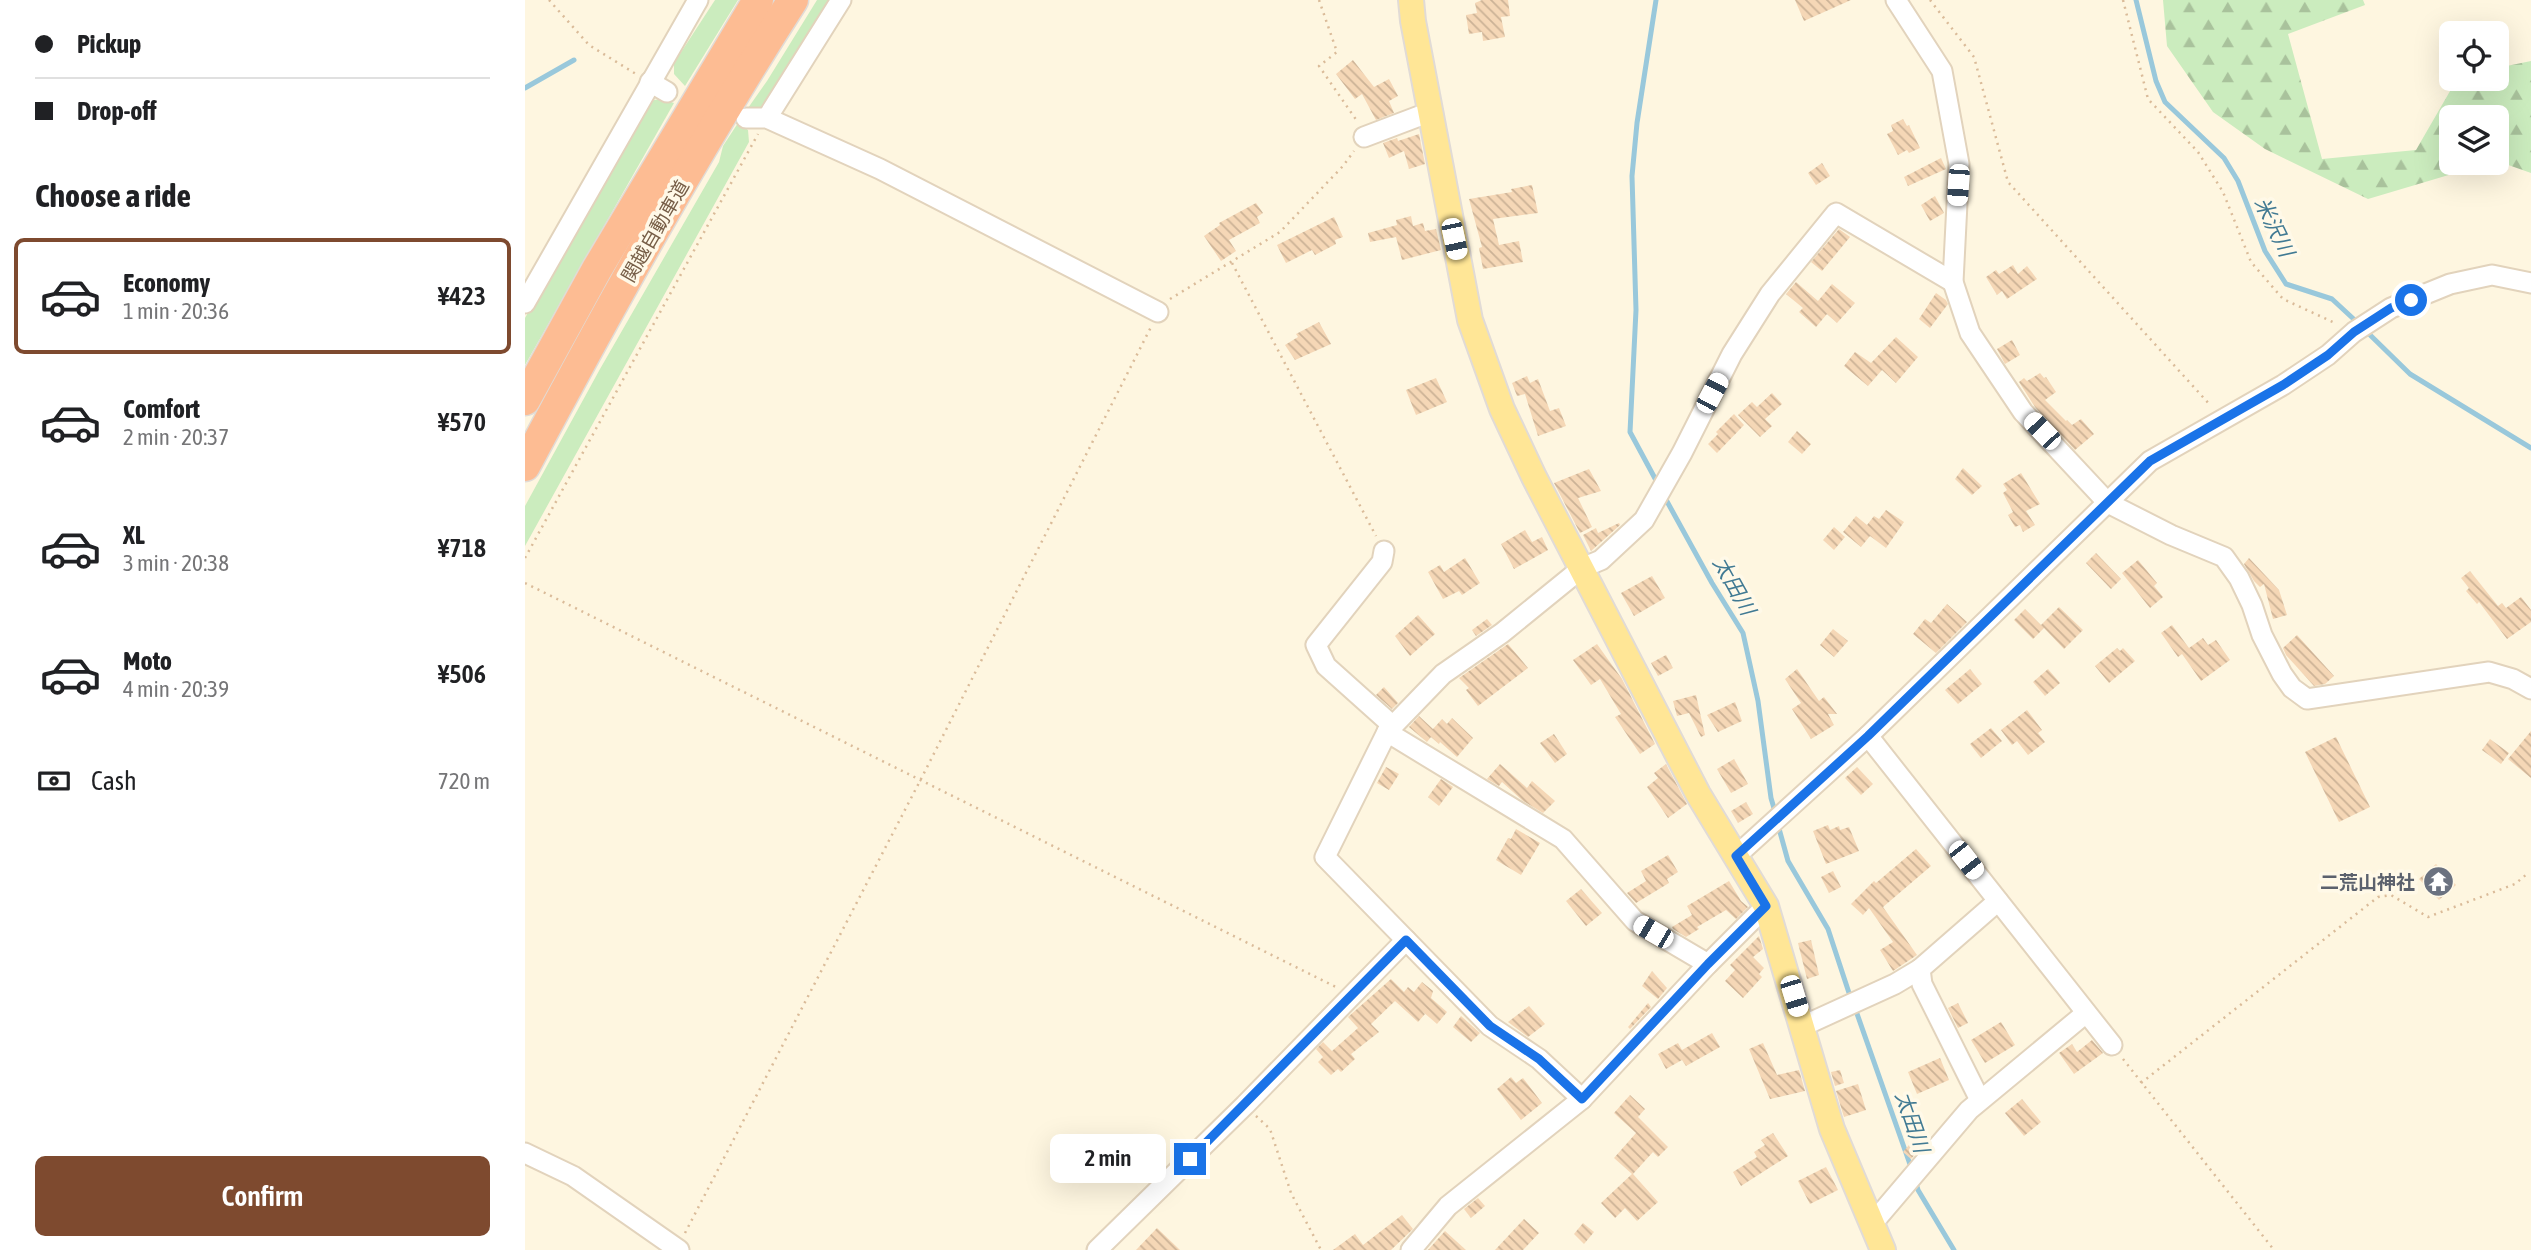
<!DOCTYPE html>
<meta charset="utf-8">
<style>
:root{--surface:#fff;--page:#f2f2f2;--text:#202124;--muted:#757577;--line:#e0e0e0;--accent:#7e4a2f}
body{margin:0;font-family:"Asap Condensed","Noto Sans JP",sans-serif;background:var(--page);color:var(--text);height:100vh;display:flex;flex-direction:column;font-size:26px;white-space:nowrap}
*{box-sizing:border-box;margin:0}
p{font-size:23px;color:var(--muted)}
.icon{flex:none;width:38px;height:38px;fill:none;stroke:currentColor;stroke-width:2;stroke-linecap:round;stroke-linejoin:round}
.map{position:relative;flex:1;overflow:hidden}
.details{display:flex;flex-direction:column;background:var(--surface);width:525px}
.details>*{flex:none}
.guide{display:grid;align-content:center;height:154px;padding:0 35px;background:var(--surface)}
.fabs{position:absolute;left:1914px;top:21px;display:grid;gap:14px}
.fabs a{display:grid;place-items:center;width:70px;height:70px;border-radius:10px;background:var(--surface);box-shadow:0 7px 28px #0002;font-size:35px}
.end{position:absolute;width:32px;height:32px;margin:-16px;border:9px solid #1a73e8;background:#fff;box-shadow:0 0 0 4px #fff}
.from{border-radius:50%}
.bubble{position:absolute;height:49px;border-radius:10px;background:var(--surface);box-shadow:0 7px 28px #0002;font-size:23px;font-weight:600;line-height:49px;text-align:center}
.car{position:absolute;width:21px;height:42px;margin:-21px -10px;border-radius:9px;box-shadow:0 0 5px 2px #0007;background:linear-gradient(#fff 24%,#345 0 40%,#fff 0 76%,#345 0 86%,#fff 0)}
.guide b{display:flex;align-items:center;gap:24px;height:66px;font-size:26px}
.guide b+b{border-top:2px solid var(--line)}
.guide i{width:18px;height:18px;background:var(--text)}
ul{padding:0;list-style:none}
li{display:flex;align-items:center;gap:21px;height:116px;margin:0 14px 10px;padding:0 21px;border:4px solid transparent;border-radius:10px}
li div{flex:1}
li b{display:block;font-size:26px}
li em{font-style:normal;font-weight:600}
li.current{border-color:var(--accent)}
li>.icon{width:63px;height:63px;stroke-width:1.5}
h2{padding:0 35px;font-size:32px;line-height:84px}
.pay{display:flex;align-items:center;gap:18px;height:77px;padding:0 35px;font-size:26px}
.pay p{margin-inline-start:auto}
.button{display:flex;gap:14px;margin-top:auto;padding:14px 35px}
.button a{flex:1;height:80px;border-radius:10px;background:var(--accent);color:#fff;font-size:28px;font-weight:600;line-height:80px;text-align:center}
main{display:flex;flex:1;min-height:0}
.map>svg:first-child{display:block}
</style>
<main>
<section class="details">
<div class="guide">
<b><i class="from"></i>Pickup</b>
<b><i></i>Drop-off</b>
</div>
<h2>Choose a ride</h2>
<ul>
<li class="current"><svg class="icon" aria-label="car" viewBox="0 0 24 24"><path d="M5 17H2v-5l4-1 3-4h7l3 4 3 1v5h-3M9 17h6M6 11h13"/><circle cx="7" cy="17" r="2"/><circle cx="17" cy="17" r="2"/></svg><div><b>Economy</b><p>1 min · 20:36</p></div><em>¥423</em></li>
<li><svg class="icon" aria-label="car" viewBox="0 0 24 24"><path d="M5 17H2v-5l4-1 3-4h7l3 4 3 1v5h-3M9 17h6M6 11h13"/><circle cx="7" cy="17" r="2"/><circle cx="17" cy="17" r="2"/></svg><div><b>Comfort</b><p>2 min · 20:37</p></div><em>¥570</em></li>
<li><svg class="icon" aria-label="car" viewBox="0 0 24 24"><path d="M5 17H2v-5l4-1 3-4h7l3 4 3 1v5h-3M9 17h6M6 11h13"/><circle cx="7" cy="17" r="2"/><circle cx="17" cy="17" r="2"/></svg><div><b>XL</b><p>3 min · 20:38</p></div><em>¥718</em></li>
<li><svg class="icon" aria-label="car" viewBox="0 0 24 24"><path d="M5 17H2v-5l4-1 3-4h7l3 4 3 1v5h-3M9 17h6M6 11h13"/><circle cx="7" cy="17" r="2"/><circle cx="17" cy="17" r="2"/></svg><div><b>Moto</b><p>4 min · 20:39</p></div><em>¥506</em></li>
</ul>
<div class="pay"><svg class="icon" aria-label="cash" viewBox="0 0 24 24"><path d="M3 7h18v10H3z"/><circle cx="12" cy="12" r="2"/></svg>Cash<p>720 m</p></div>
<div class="button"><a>Confirm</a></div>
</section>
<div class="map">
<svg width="2006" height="1250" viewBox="0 0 2006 1250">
<defs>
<pattern id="forest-firs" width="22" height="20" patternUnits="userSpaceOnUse" patternTransform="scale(1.75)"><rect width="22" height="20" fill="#cbecbe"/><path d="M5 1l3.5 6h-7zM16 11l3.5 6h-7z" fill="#a9c29c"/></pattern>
<pattern id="building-back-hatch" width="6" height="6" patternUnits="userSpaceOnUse" patternTransform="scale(1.75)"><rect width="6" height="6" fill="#f5d7b6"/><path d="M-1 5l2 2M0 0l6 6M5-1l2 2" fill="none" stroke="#cbb296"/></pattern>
</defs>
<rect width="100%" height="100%" fill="#fef6e0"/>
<g fill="#cbecbe">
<path d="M190 0H213L160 86 149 74V63Z"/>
<path d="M292 0H308L250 98 236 110 223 108 242 81Z"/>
<path d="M137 99 149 103 0 365V318L83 170 123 106 129 100Z"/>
<path d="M213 123 223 130 224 142 0 546V506L75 369 194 162 198 146Z"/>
</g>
<path fill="url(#forest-firs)" d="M1638 0H1838L1840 5 1763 34 1797 159 1891 150 1932 79H1972V68L2006 61V173L1972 161V117H1927V163H1964L1843 199 1740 149 1688 112 1642 46Z"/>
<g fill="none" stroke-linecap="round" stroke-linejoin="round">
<g stroke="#99c8db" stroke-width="5">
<path d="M1131 0 1112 123 1107 176 1111 310 1105 432 1133 484"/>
<path d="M1611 0 1631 81 1640 102 1699 158 1713 181 1740 251 1761 284 1807 299 1834 324"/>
<path d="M0 88 49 60"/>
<path d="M1841 331 1885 374 2006 448"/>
<path d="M1139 496 1187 583 1218 633 1233 701 1246 798 1251 815"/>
<path d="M1253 825 1263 861 1303 929 1326 999"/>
<path d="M1330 1008 1387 1170"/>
<path d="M1390 1180 1393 1190 1429 1250"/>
</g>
</g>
<g fill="url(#building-back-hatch)">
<path d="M957 0H983L985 16 976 17 980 37 958 41 957 32 944 34 941 15 952 13 950 3Z"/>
<path d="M1270 0H1326L1279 21Z"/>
<path d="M828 60 849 87 864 79 873 96 864 101 869 113 851 120 837 94 830 99 811 74Z"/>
<path d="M1378 119 1382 126 1384 125 1395 148 1384 153 1382 150 1373 155 1362 134 1368 131 1366 125Z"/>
<path d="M894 134 900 164 884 169 879 151 864 158 858 143 872 138 873 141Z"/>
<path d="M1416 158 1421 169 1383 186 1379 177Z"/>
<path d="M1297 163 1305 176 1291 185 1283 173Z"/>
<path d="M1007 185 1013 213 968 219 974 245 994 241 998 262 958 269 954 248 957 247 944 199 987 192 986 189Z"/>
<path d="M1410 196 1419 213 1405 221 1396 205Z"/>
<path d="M731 203 738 213 732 217 735 223 704 240 711 251 696 261 679 236 695 225 694 223Z"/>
<path d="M886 216 888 226 898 223 900 231 911 229 916 250 877 260 871 237 845 242 843 233 872 225 871 220Z"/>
<path d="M809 217 818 237 810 240 811 244 790 255 787 250 761 263 752 245Z"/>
<path d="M1314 229 1325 237 1297 271 1286 262Z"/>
<path d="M1488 265 1493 274 1502 266 1512 279 1482 299 1477 291 1472 295 1461 277 1471 270 1474 274Z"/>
<path d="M1271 282 1293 301 1307 284 1330 303 1312 323 1302 314 1291 327 1274 312 1278 308 1261 294Z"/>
<path d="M1411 293 1421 300 1423 304 1405 328 1394 319Z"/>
<path d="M794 322 806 344 770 360 760 345 773 337 771 334Z"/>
<path d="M1371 337 1393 357 1371 383 1357 370 1343 386 1319 366 1330 352 1346 363Z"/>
<path d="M1487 340 1495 355 1480 364 1472 349Z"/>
<path d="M1515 373 1519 378 1521 377 1531 392 1520 400 1541 421 1542 420 1547 425 1556 419 1569 434 1550 450 1510 407 1494 382 1499 378 1502 381Z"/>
<path d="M1002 376 1005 383 1013 379 1025 411 1034 408 1041 426 1013 436 1000 394 992 396 987 383Z"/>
<path d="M911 378 922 402 891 415 881 390Z"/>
<path d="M1247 393 1257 404 1240 419 1247 426 1235 437 1213 415 1227 402 1232 407Z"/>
<path d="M1209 414 1219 425 1192 453 1183 444 1193 434 1191 432Z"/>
<path d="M1272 431 1286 444 1277 454 1263 442Z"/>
<path d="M1438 468 1457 486 1447 495 1430 479Z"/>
<path d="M1064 469 1076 491 1053 498 1067 527 1055 533 1029 483Z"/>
<path d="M1496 473 1515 504 1501 511 1510 525 1498 532 1495 525 1490 527 1483 515 1488 512 1478 493 1482 490 1478 484Z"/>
<path d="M1361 510 1379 522 1361 548 1345 536 1336 547 1318 532 1331 516 1342 525 1349 516 1354 519Z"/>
<path d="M1094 523 1095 525 1066 551 1058 535 1071 528 1073 533Z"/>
<path d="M1309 527 1320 537 1309 550 1298 540Z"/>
<path d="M1000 530 1007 542 1017 537 1023 550 989 569 976 544Z"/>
<path d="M1571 553 1596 579 1586 589 1561 563Z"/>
<path d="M940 558 955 583 937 595 934 591 918 599 903 572 915 565 919 572Z"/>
<path d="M1724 558 1754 590 1762 615 1748 619 1739 584 1735 587 1729 581 1719 564Z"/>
<path d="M1613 560 1632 583 1629 586 1638 597 1625 608 1597 573Z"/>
<path d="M1945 571 1973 606 1977 603 1981 608 1996 597 2006 610V622L1982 639 1954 602 1952 604 1941 591 1944 588 1936 578Z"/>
<path d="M1127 576 1140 598 1109 616 1096 593Z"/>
<path d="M1422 604 1442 622 1411 653 1388 634 1400 619 1406 623Z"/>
<path d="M1534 607 1558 630 1539 649 1519 628 1508 639 1489 620 1500 609 1516 625Z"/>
<path d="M893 615 910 634 885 656 870 636Z"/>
<path d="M962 619 967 625 951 636 947 630Z"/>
<path d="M1647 625 1664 648 1678 638 1683 645 1691 640 1705 660 1676 681 1657 654 1653 657 1636 633Z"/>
<path d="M1308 629 1323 641 1309 657 1295 645Z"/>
<path d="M1772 635 1809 676 1800 684 1789 686 1761 655 1758 648Z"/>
<path d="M983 644 1003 668 953 706 941 690 944 688 934 678Z"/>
<path d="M1072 644 1097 679 1130 744 1115 754 1090 717 1096 714 1075 679 1066 685 1048 660Z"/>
<path d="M1592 648 1595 651 1598 648 1610 661 1584 683 1570 666Z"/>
<path d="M1141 655 1148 668 1133 676 1126 663Z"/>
<path d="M1272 669 1294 701 1299 697 1312 714H1303L1309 725 1286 739 1267 709 1276 703 1260 679Z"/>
<path d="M1445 669 1457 684 1433 704 1420 690Z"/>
<path d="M1523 669 1535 683 1520 696 1508 682Z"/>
<path d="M859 687 873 703 867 709 851 695Z"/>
<path d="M1171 695 1180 735 1176 737 1164 713 1152 716 1148 701Z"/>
<path d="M1210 702 1217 721 1193 732 1182 715Z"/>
<path d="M1502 710 1517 730 1513 733 1520 742 1503 755 1492 741 1487 745 1476 730Z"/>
<path d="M894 716 908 729 917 719 922 724 927 718 948 738 932 757 915 742 914 744 906 737 902 742 884 727Z"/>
<path d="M1466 728 1477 741 1456 758 1445 744Z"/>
<path d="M2006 731V778L1983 759Z"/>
<path d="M1029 734 1042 754 1030 763 1015 743Z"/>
<path d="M1811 737 1845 807 1814 822 1780 752Z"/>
<path d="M1965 739 1984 753 1976 764 1957 750Z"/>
<path d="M1209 759 1223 784 1206 793 1192 769Z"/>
<path d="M975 764 1002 788 1007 781 1030 801 1018 813 998 801 977 782 974 786 962 779Z"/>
<path d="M1141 764 1162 804 1143 818 1122 787 1133 778 1129 773Z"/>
<path d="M861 767 874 774 864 790 852 783Z"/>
<path d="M1332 767 1348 784 1336 795 1320 778Z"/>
<path d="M916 779 928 787 914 806 903 797Z"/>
<path d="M1221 802 1228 814 1213 823 1206 811Z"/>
<path d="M1303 825 1305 830 1314 826 1315 830 1324 827 1334 851 1301 864 1288 831Z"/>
<path d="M991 829 1015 843 996 875 971 860 983 838 986 839Z"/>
<path d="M1391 849 1406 866 1358 907 1392 955 1368 971 1355 950 1368 942 1344 908 1338 915 1326 904 1349 881 1351 883Z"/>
<path d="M1143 855 1153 872 1142 879 1144 883 1111 903 1102 893 1121 881 1116 871Z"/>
<path d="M1911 864 1931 885 1914 900 1894 879Z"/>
<path d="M1308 871 1316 887 1304 893 1296 877Z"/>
<path d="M1204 881 1216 901 1223 907 1211 919 1201 910 1172 927 1174 929 1161 937 1148 929 1147 927 1167 915 1162 906Z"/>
<path d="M1056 889 1077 913 1061 926 1041 901Z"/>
<path d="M1234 936 1238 949 1228 957 1239 968 1234 974 1237 977 1218 998 1200 981 1210 970 1205 965Z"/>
<path d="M1286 940 1294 975 1282 979 1273 943Z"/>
<path d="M1127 971 1142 988 1133 999 1117 986Z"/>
<path d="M866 979 879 992 883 987 889 992 897 982 908 991 906 998 922 1012 912 1024 897 1011 900 1014 893 1022 870 1001 846 1024 854 1032 826 1054 830 1059 816 1072 813 1069 806 1075 793 1062 798 1057 791 1049 798 1042 807 1051 833 1028 823 1017Z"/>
<path d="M1123 1003 1126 1007 1105 1029 1103 1027Z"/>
<path d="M1433 1003 1443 1023 1433 1028 1423 1008Z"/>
<path d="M1004 1006 1020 1024 1003 1037 983 1022Z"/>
<path d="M936 1016 955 1033 946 1042 928 1027Z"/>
<path d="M1476 1022 1490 1045 1460 1063 1446 1040Z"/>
<path d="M1187 1033 1195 1047 1161 1066 1157 1060 1141 1069 1133 1054 1153 1043 1157 1050Z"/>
<path d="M1567 1040 1578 1053 1549 1074 1534 1053 1547 1044 1552 1052Z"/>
<path d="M1238 1043 1252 1075 1274 1070 1280 1091 1245 1099 1224 1049Z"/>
<path d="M1415 1058 1424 1080 1392 1094 1383 1072Z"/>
<path d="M1315 1070 1319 1083 1310 1086 1306 1072Z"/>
<path d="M986 1077 991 1083 998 1078 1017 1103 996 1120 972 1089Z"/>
<path d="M1333 1084 1341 1110 1319 1117 1311 1091Z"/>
<path d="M1105 1095 1120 1109 1113 1117 1143 1147 1133 1157 1128 1152 1108 1174 1133 1202 1112 1221 1100 1208 1090 1218 1076 1203 1107 1174 1089 1158 1111 1133 1089 1113Z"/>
<path d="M1497 1099 1516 1122 1499 1136 1480 1113Z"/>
<path d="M1248 1133 1263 1156 1216 1186 1208 1172 1232 1157 1229 1152 1240 1145 1236 1140Z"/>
<path d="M1390 1138 1398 1145 1386 1159 1378 1152Z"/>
<path d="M1301 1167 1313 1190 1285 1204 1273 1181Z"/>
<path d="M953 1198 960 1206 946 1218 939 1209Z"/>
<path d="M877 1215 888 1229 866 1250H808L830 1234 838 1245Z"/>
<path d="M999 1219 1014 1233 998 1250H970Z"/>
<path d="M1058 1223 1069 1232 1059 1244 1049 1234Z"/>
<path d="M632 1228 655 1250H611Z"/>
<path d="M920 1231 941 1250H903Z"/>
</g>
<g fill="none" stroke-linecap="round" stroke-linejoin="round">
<defs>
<g id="minor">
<path d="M1371 0 1417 71 1434 164 1428 282 1445 333 1498 412 1583 503 1646 535 1699 557 1714 578 1727 605 1737 635 1757 674 1767 688 1782 699 1964 672 1988 679 2006 689"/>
<path d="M125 82 142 92"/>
<path d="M221 118H242L355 169 633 312"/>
<path d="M242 118 316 0"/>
<path d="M839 137 905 112"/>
<path d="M0 303 173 0"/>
<path d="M859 551 857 562 791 645 801 666 868 726"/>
<path d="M862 732 1038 839 1110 921 1183 964"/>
<path d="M1343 736 1587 1045"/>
<path d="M1211 856 1343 736 1625 461 1758 385 1803 355 1829 332 1866 308 1925 284 1967 275 2006 283"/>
<path d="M1278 1026 1370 984 1395 969"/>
<path d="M1057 1099 1014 1059 965 1026 800 857 862 732 918 674 977 633 1057 568 1076 560 1119 520 1157 453 1207 354 1245 294 1311 213 1428 282"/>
<path d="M1455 1100 1397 984 1395 969 1473 901"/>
<path d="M0 1153 48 1176 154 1250"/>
<path d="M1347 1224 1444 1110 1561 1013"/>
<path d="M572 1250 720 1105 881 940"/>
<path d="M886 1250 923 1206 1057 1099 1183 964 1241 906"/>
</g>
<path id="major" d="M886 0 888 21 945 320 977 409 1009 477 1173 794 1241 906 1307 1129 1358 1250"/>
<g id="highway">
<path d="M0 400 72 269 233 0"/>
<path d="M0 466C84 308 171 151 268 0"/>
</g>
</defs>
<use href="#minor" stroke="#e2d3bc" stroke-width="23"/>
<use href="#major" stroke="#e1dbd6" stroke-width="28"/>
<use href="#highway" stroke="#e1dbd6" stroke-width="33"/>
<g stroke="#dabb99" stroke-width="2.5" stroke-dasharray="2 5" stroke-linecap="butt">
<path d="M24 0 64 45 111 74"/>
<path d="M794 0 812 52 794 66 832 121"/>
<path d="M1405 0 1449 57 1483 182 1686 406"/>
<path d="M1598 0 1623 99 1673 152 1698 192 1726 262 1758 299 1810 323"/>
<path d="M707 263 851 536"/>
<path d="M645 299 755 232 818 166 829 151"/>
<path d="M0 558 233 134"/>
<path d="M0 583 811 987"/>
<path d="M1598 1059 1749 1250"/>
<path d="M1616 1083 1853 897 1866 895 1903 917 1990 884 2002 874"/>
<path d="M731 1116 745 1129 766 1193 796 1250"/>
<path d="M160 1233 396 779 626 327"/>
</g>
<use href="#minor" stroke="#fff" stroke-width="19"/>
<use href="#major" stroke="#ffe696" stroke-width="24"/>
<use href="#highway" stroke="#fdbc93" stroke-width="30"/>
</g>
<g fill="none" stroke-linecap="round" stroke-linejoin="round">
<path stroke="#1a73e8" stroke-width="9" d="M665 1159 881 940 965 1026 1014 1059 1057 1099 1183 964 1241 906 1211 856 1343 736 1625 461 1758 385 1803 355 1829 332 1866 308 1886 300"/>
</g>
<defs>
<symbol id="temple-disc" viewBox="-11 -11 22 22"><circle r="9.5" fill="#6b7280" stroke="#fff9e8"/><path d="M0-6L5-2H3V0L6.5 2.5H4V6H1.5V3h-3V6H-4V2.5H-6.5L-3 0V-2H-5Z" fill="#fff"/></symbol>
</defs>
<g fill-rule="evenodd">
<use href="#temple-disc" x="1896" y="864" width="35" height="35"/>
</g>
<g text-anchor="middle" stroke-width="7" stroke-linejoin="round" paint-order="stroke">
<g font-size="19" fill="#765d46" stroke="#fff9e8">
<text transform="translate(130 231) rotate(-60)" y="7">関越自動車道</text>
</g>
<g font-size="19" font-weight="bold" fill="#5b616d" stroke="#fff9e8" text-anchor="end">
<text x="1890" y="889">二荒山神社</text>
</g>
<g font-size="21" font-style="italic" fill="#417a93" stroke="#fff9e8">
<text transform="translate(1749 227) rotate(64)" y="7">米沢川</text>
<text transform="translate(1209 586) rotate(61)" y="7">太田川</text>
<text transform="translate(1387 1122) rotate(71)" y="7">太田川</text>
</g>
</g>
</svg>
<div class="fabs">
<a><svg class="icon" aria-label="locate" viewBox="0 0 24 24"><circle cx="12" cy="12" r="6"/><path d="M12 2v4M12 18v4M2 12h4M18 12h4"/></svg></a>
<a><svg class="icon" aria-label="layers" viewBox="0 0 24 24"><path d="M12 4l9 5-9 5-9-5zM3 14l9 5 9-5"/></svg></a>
</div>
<i class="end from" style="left:1886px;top:300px"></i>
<i class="end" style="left:665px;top:1159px"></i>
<div class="bubble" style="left:525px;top:1134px;width:116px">2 min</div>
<i class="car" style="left:1433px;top:185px;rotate:184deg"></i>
<i class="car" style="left:929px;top:239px;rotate:168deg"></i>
<i class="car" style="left:1187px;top:393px;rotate:28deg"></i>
<i class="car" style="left:1517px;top:431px;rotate:316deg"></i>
<i class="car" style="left:1441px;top:860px;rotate:142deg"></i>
<i class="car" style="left:1128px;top:932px;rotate:300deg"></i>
<i class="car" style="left:1269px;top:996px;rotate:163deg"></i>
</div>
</main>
